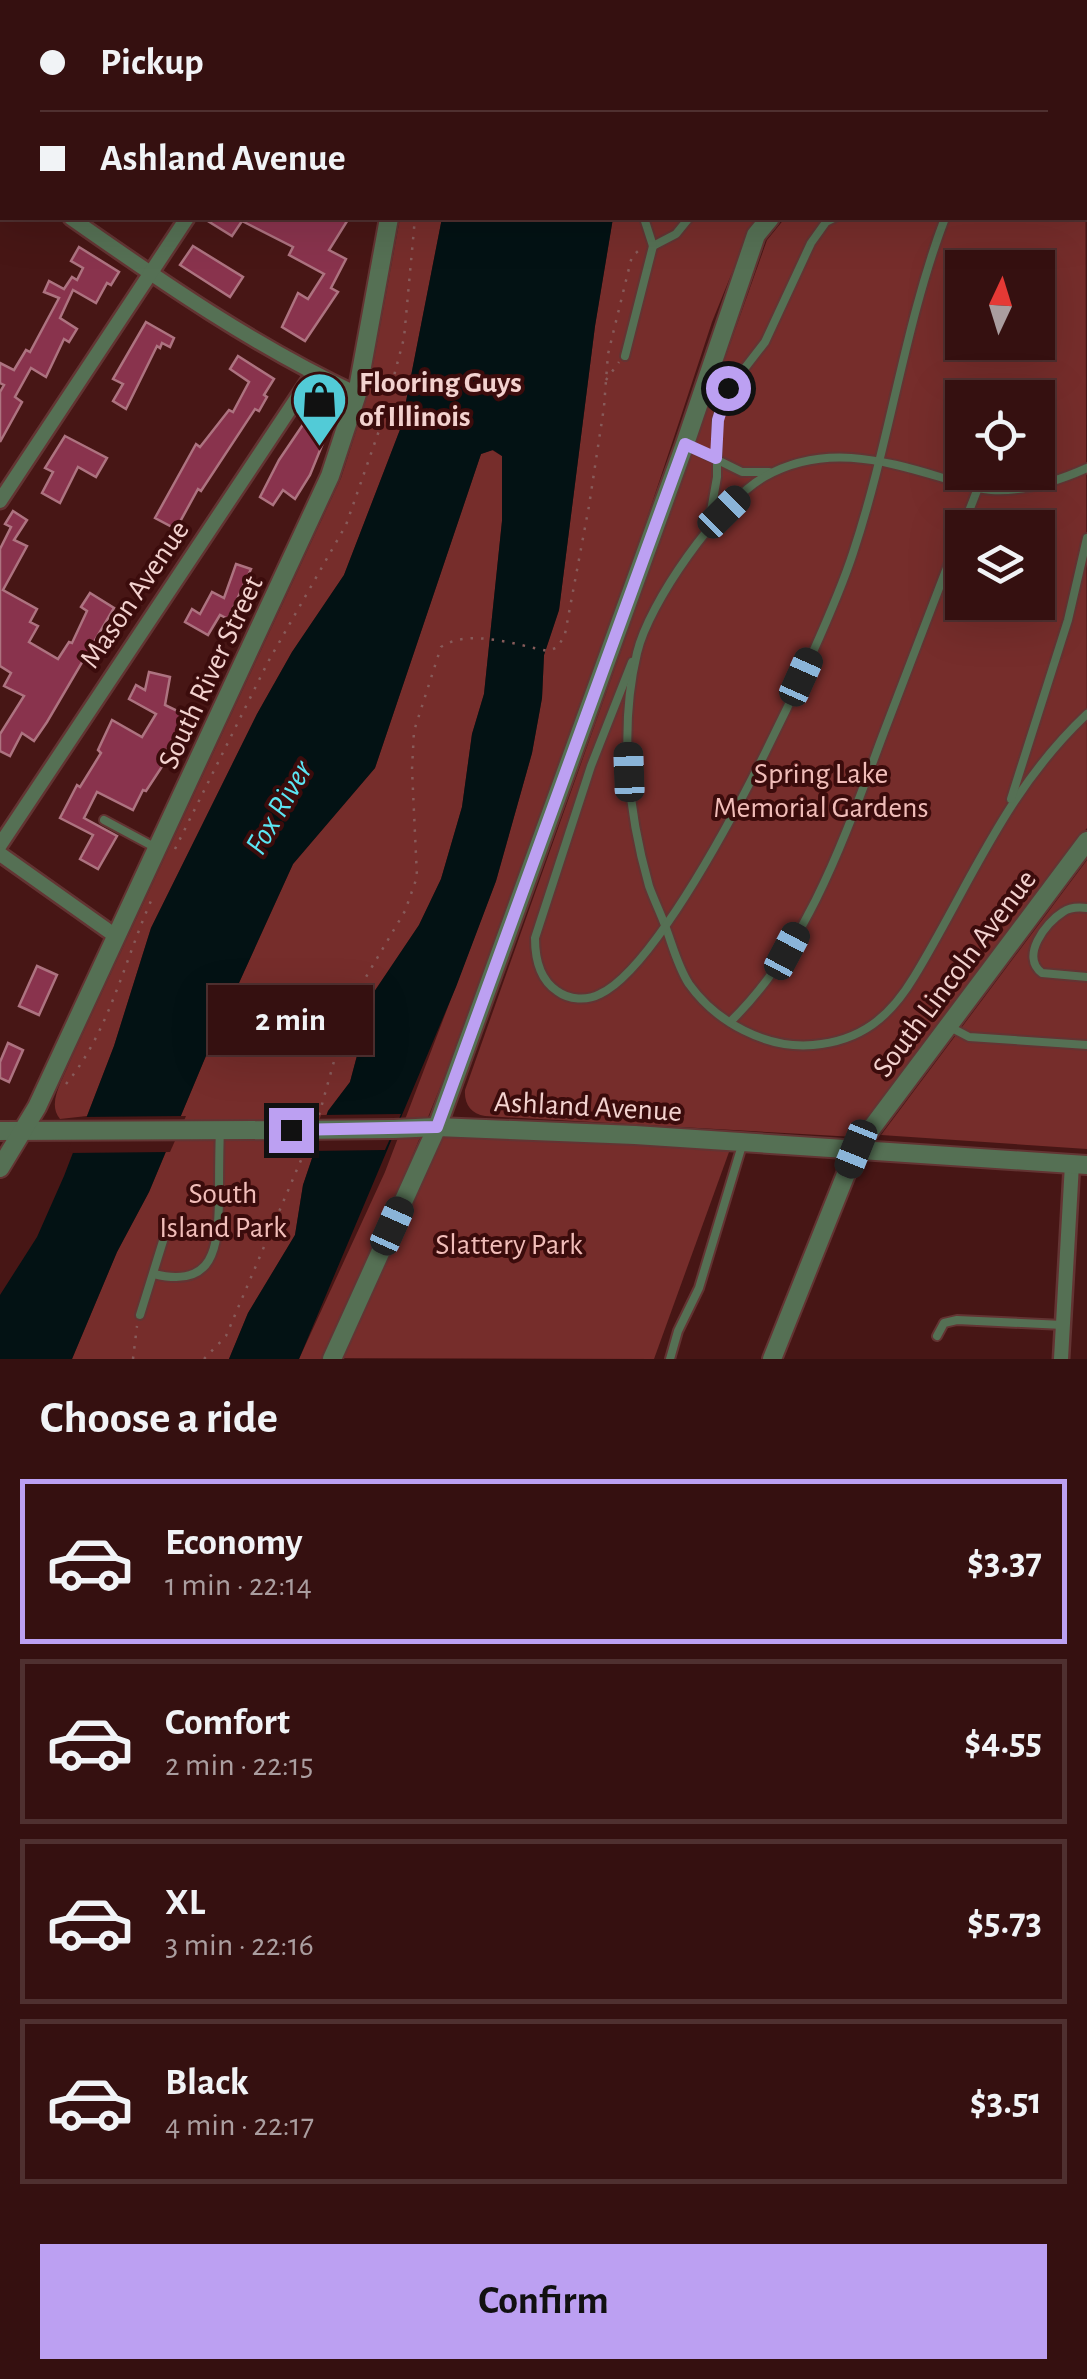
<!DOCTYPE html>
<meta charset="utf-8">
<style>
:root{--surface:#351010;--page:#3d1919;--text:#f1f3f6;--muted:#aa9d9f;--line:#4f3030;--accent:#bca0f2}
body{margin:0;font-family:"Alegreya Sans",sans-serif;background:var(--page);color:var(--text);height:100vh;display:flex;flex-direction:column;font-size:38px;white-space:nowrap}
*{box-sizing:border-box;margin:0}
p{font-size:32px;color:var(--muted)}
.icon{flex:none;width:55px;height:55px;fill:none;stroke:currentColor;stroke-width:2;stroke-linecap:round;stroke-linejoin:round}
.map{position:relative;height:1359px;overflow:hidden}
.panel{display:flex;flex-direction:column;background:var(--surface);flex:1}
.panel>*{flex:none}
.top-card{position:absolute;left:0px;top:0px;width:1088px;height:220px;box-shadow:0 10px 40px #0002,0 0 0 2px var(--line);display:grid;align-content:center;height:220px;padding:0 40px;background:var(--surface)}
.needle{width:65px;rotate:4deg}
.controls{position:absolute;left:945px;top:250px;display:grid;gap:20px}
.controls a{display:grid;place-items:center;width:110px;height:110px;border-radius:0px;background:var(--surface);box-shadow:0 10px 40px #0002,0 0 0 2px var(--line);font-size:50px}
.end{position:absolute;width:45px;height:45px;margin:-22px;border:12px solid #bca0f2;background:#111;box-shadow:0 0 0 5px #111}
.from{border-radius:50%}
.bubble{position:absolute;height:70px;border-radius:0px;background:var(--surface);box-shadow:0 10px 40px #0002,0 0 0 2px var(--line);font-size:32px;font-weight:700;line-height:70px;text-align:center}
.car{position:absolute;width:30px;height:60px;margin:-30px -15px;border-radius:12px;box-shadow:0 0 8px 2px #0007;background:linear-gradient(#222 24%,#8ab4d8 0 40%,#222 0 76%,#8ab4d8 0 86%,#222 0)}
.top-card b{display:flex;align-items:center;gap:35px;height:95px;font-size:38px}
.top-card b+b{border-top:2px solid var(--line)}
.top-card i{width:25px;height:25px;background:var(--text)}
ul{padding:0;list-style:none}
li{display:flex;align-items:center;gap:30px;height:165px;margin:0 20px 15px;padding:0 20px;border:5px solid var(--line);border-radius:0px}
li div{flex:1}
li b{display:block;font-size:38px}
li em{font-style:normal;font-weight:700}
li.active{border-color:var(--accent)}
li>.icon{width:90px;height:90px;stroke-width:1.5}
h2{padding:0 40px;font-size:45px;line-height:120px}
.cta{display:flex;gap:20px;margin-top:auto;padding:20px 40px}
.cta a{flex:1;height:115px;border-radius:0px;background:var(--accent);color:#111;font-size:40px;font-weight:700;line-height:115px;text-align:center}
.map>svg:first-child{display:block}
</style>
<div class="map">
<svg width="1087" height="1359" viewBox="0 0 1087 1359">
<rect width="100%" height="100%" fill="#471615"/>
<g fill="#762d2b" fill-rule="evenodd">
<path d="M1085 16 1087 828 855 1137 485 1116C471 1114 464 1104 465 1090L767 240 785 218H1085ZM962 268H1038V342H962ZM962 398H1038V472H962ZM962 528H1038V602H962Z"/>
<path d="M400 218H442L401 427 344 575 292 652 257 714 151 928 114 1046 87 1116 60 1119C46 1103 64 1078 71 1059L341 478 367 397Z"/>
<path d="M613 218H761L731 275 712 322C597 673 477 1022 325 1359H299L385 1172 496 881 532 753 542 698 544 655 559 610 595 326Z"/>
<path d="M492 450 502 456V521L484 694 472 734 462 807 441 879 419 925 374 992 350 1082 328 1111 303 1185 295 1235 248 1313 229 1359H72L117 1252 149 1192 208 1051 293 864 375 768 481 454Z"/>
<path d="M1087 860V1149L881 1135Z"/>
<path d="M437 1127 733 1141 654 1359 332 1358Z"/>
</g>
<path fill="#031214" d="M442 218H613L595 326 559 610 544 655 542 698 532 753 496 881 456 987 299 1359H229L248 1313 295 1235 303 1185 328 1111 350 1082 374 992 419 925 441 879 462 807 472 734 484 694 502 521V456L493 450 481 454 375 768 293 864 208 1051 149 1192 117 1252 72 1359H0V1295L37 1237 64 1176 114 1046 151 928 257 714 292 652 344 575 401 427Z"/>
<g fill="#471615">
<path d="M401 1114 385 1150 309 1151 321 1115Z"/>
<path d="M186 1116 170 1152 67 1153 81 1117Z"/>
</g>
<g fill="#89334d" stroke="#ad7380" stroke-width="2.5">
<path d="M203 218H349L329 250 346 259 331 288 338 292 305 341 282 327 298 293 308 299 324 274 289 255 293 247 242 221 232 236Z"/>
<path d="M193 246 243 277 230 297 180 265Z"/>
<path d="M79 247 119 272 111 285 107 283 96 303 73 290 60 318 77 329 69 342 64 339 46 377 31 368 15 397 22 402 0 442V392L4 385 0 383V363L14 370 26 350 30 352 59 298 44 292 49 281 64 289 72 277 77 280 83 268 71 261Z"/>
<path d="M146 322 174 338 170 347 162 343 160 348 157 346 126 409 113 401 123 384 113 379Z"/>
<path d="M238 356 274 379 264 395 267 397 259 411 255 409 201 491 198 489 176 529 155 518 196 444 200 447 229 410 233 412 249 382 230 369Z"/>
<path d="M319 401 336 411 310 475 295 499 283 490 273 505 260 497 279 460Z"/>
<path d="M65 436 107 458 96 477 78 467 60 503 42 493 53 472 45 468Z"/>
<path d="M13 511 27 520 14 540 27 546 3 590 37 609 30 622 38 626 29 642 58 659 69 642 72 643 87 611 81 607 90 593 114 608 47 722 34 741 22 733 10 756 0 751V734L24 696 4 686 11 673 0 666V549L11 527 5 524Z"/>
<path d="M236 564 251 569 228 619 220 615 208 635 185 622 192 609 200 614 212 592 224 598Z"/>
<path d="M149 672 170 677 165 705 190 717 183 732 180 731 161 759 165 762 146 791 143 790 133 810 97 792 84 818 117 836 98 869 80 859 93 835 60 818 77 785 80 787 101 753 98 750 112 720 142 737 156 714 129 699 136 685 145 690Z"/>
<path d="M37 966 57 975 39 1015 19 1006Z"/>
<path d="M8 1043 23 1050 9 1082 0 1078V1062Z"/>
</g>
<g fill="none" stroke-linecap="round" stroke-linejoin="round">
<defs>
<g id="service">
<path d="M349 0 353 2"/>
<path d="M481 2 483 0"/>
<path d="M761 2 762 0"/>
<path d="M871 2 873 0"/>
<path d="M1085 69H1087"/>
<path d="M0 105 2 107"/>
<path d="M653 246 676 234 689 218"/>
<path d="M625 356 653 246 644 218"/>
<path d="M685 444 742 472H769"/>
<path d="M1087 468C1058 481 1023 492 991 490 974 489 957 482 940 477 880 459 822 444 764 477 719 503 649 602 637 653 619 728 628 812 649 886 654 900 661 914 666 928 673 947 678 967 689 984 716 1022 766 1049 813 1045 861 1041 890 1017 914 977 971 883 1005 791 1087 714"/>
<path d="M708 528 717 477V420L724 395 765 342 811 243 826 222 834 218"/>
<path d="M632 662 591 766 535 938C535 958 539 979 557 991 569 1000 587 1001 600 994 676 960 825 639 853 553 890 442 904 326 945 218"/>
<path d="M1011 799 1068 620 1087 538"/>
<path d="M104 820 158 849"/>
<path d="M1087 908C1079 907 1070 907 1063 912 1045 923 1020 957 1042 973L1087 977"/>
<path d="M730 1022C809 946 846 833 884 732 915 651 946 569 978 488"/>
<path d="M950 1027 969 1037 1087 1045"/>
<path d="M154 1274C214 1289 218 1248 219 1200 219 1176 219 1153 220 1129"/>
<path d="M140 1315 163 1241"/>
<path d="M937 1336 944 1323 957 1320 1063 1325"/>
<path d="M670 1359 678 1331 699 1288 743 1142"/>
</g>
<g id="minor">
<path d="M1079 0 1083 2"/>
<path d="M92 2 94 0"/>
<path d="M332 2 334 0"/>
<path d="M0 143 2 139"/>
<path d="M0 167 2 169"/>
<path d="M71 218C162 282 256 347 357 394"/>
<path d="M0 501 187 218"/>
<path d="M0 845 313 374"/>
<path d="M0 854 117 937"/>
<path d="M1061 1359 1072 1164"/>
</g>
<g id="tertiary">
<path d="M428 2 429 0"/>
<path d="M946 2 948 0"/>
<path d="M394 1129 437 1127 635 1135 1087 1165"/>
<path d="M0 1131 291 1130"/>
<path d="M0 1168 37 1107 330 476 357 394 389 218"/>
<path d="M332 1359 437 1127 685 444 756 235 770 218"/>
<path d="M772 1359 856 1149 1087 841"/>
</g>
</defs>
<use href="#service" stroke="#633433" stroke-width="12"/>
<use href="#minor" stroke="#633433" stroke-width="19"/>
<use href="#tertiary" stroke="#633433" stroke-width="22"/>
<g stroke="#875b5a" stroke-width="2.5" stroke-dasharray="2.5 8" stroke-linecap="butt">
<path d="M503 0 508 2"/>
<path d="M450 2V0"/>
<path d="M606 380 619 362"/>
<path d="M175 849 268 662 346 525 381 425 404 338 415 218"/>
<path d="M66 1084C109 1032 124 962 151 901"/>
<path d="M319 1115 350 1004 405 911 417 877 412 769 414 731 441 647C468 628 517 645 548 651L558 647 565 634 589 506 604 407 608 354 632 256 642 248"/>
<path d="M133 1359 137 1326"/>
<path d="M204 1359 226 1336 307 1146"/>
</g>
<use href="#service" stroke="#557054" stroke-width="8"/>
<use href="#minor" stroke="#557054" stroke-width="14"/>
<use href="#tertiary" stroke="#557054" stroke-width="18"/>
<defs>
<path id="tertiary-bridge" d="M291 1130 394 1129"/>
</defs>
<use href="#tertiary-bridge" stroke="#633433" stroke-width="22" stroke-linecap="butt"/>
<use href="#tertiary-bridge" stroke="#557054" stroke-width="18"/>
</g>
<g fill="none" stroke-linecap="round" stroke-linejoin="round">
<path stroke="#bca0f2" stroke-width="12" d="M291 1130 437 1127 685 444 716 458 718 420 728 388"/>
</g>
<defs>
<symbol id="shop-pin" viewBox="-11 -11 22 30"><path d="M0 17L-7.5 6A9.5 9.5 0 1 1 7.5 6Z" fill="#52cbd7" stroke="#3b0c0c"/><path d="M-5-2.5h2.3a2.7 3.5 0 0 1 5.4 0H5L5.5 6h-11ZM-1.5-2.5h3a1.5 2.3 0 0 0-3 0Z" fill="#111"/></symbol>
</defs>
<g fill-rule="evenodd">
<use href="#shop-pin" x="288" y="368" width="63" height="86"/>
</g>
<g text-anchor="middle" stroke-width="8" stroke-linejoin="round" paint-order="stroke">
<g font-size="30" font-weight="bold" fill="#f3d2cf" stroke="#3b0c0c" text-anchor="start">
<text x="359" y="392">Flooring Guys<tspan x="359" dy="34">of Illinois</tspan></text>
</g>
<g font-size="30" fill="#f3d2cf" stroke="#3b0c0c">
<text transform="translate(134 594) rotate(-56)" y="10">Mason Avenue</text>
<text transform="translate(210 672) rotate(-65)" y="10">South River Street</text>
<text transform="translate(954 973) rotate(-53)" y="10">South Lincoln Avenue</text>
<text transform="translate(588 1106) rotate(3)" y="10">Ashland Avenue</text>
</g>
<g font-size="30" fill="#f1bdb9" stroke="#3b0c0c">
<text x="821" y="783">Spring Lake<tspan x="821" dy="34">Memorial Gardens</tspan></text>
<text x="223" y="1203">South<tspan x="223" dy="34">Island Park</tspan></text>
<text x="509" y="1254">Slattery Park</text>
</g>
<g font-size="32" font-style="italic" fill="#5be5f3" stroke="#3b0c0c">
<text transform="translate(278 807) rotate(-60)" y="11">Fox River</text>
</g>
</g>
</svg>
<div class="controls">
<a><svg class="needle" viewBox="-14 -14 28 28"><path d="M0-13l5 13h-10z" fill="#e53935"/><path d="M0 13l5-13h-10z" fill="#aa9d9f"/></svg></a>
<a><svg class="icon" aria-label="locate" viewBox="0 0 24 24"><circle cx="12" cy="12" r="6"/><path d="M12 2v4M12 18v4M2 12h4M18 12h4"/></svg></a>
<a><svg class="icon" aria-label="layers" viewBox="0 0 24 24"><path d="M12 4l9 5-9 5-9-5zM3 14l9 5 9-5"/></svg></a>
</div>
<i class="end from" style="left:728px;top:388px"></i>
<i class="end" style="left:291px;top:1130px"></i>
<div class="bubble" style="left:208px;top:985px;width:165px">2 min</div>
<i class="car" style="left:724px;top:512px;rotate:45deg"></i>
<i class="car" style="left:801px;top:677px;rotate:24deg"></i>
<i class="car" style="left:629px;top:772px;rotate:358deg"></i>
<i class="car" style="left:787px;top:951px;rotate:28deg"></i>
<i class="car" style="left:856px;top:1149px;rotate:202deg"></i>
<i class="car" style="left:392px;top:1226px;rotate:24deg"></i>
<div class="top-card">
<b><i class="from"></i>Pickup</b>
<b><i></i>Ashland Avenue</b>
</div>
</div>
<section class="panel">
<h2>Choose a ride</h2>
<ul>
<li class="active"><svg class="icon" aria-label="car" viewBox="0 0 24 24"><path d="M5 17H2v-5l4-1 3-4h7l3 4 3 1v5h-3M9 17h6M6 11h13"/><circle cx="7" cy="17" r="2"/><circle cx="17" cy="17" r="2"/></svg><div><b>Economy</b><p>1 min · 22:14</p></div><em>$3.37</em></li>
<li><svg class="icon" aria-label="car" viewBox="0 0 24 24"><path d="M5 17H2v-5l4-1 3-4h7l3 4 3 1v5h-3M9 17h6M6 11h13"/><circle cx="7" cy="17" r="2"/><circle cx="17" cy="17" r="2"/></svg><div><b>Comfort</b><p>2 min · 22:15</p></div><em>$4.55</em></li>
<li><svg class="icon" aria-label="car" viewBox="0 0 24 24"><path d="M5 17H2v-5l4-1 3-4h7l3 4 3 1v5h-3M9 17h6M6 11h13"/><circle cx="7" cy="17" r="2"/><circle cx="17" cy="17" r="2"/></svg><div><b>XL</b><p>3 min · 22:16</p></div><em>$5.73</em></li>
<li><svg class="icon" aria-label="car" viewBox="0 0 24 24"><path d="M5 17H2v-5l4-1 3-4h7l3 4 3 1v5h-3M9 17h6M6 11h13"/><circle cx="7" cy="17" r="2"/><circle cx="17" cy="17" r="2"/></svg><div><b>Black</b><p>4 min · 22:17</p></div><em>$3.51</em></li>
</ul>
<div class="cta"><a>Confirm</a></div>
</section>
